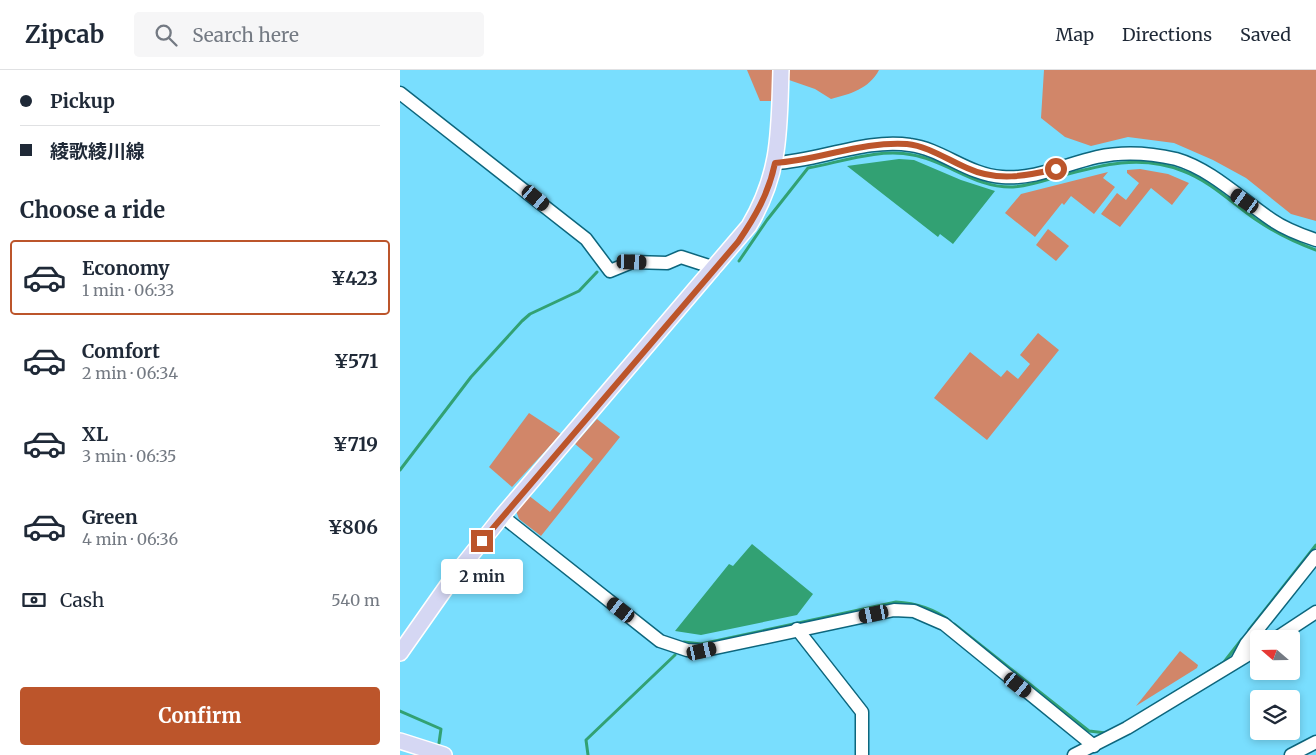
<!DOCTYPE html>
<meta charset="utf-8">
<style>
:root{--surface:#fff;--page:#f6f6f7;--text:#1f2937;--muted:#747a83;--line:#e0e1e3;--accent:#bc552b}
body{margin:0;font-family:Merriweather,"Noto Sans JP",serif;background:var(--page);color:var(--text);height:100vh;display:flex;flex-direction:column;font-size:19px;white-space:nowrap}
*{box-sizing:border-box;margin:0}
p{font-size:16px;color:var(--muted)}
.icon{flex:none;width:28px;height:28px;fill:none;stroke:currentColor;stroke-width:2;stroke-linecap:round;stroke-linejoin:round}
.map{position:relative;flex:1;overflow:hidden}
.details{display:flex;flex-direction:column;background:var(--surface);width:400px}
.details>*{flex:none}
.guide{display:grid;align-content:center;height:110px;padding:0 20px;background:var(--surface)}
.needle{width:32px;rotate:290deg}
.buttons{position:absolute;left:850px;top:560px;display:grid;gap:10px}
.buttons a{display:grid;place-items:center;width:50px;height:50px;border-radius:5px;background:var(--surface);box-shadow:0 2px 8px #0003;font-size:25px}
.end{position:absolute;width:22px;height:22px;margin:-11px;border:6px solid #bc552b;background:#fff;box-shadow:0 0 0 2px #fff}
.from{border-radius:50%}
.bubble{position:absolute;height:35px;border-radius:5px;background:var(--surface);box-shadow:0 2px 8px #0003;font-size:16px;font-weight:700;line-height:35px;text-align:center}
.car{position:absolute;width:15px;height:30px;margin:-15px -8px;border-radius:6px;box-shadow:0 0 4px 1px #0007;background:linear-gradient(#222 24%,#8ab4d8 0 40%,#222 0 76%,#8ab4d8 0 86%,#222 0)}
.guide b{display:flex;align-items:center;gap:18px;height:48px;font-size:19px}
.guide b+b{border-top:1px solid var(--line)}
.guide i{width:12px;height:12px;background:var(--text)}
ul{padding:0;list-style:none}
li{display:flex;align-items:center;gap:15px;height:75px;margin:0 10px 8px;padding:0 10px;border:2px solid transparent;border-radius:5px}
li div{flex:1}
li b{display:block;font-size:19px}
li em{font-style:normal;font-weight:700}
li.on{border-color:var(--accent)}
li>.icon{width:45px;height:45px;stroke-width:1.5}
h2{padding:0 20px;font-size:22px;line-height:60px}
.pay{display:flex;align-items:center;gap:12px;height:55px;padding:0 20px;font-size:19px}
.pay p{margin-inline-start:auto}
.primary-button{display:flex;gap:10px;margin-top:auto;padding:10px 20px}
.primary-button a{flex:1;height:58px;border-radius:5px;background:var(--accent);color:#fff;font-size:20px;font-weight:700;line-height:58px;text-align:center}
header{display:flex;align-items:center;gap:30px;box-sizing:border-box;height:70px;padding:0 25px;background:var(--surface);border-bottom:1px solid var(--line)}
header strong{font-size:24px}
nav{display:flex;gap:28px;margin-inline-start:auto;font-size:18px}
.search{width:350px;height:45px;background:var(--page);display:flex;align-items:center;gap:12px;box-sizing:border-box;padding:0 18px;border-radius:5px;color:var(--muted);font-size:19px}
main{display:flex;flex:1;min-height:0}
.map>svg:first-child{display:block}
</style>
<header>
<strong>Zipcab</strong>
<div class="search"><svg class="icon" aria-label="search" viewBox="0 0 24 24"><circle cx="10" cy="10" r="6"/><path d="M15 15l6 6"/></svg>Search here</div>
<nav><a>Map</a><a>Directions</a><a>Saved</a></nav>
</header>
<main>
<section class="details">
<div class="guide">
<b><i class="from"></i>Pickup</b>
<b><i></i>綾歌綾川線</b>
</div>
<h2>Choose a ride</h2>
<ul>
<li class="on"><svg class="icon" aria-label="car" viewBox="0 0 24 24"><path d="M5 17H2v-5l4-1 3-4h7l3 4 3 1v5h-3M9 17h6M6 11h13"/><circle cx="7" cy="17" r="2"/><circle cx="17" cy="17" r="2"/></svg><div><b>Economy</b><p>1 min · 06:33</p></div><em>¥423</em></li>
<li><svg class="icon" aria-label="car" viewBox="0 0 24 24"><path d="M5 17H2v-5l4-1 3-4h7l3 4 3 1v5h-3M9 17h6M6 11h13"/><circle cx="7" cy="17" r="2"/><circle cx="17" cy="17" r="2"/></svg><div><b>Comfort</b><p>2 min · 06:34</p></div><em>¥571</em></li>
<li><svg class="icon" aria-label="car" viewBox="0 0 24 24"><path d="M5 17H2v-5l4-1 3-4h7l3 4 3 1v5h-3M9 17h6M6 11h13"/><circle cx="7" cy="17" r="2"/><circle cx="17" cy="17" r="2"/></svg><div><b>XL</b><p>3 min · 06:35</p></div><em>¥719</em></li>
<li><svg class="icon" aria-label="car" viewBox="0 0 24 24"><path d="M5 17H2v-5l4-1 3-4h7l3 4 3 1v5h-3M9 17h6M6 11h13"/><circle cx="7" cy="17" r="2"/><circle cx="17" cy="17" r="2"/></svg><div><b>Green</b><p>4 min · 06:36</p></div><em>¥806</em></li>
</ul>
<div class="pay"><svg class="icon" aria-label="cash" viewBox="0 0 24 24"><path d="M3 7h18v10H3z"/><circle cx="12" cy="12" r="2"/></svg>Cash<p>540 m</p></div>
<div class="primary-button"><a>Confirm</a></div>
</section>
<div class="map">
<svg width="916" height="685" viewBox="0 0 916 685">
<rect width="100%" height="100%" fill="#79defe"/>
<g fill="#d18669">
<path d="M347 0H375L374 31H360Z"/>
<path d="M388 0H479C469 19 450 24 431 29L415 19 389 10Z"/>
<path d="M644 0H916V151L891 144 846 108 813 90 774 73 728 67 691 76 665 67 641 48Z"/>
<path d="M740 99 768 104 789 113 772 135 751 118 720 157 701 144 717 123 726 130 739 113 727 103V100Z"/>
<path d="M708 102 703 108 715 117 694 144 671 126 664 135 662 133 635 167 605 143 621 124Z"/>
<path d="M648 159 669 176 656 191 636 175Z"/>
<path d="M638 263 659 280 587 370 534 328 570 282 601 307 607 300 618 309 630 294 620 285Z"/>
<path d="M129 343 161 364 112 417 89 397Z"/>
<path d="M197 349 220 367 141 466 119 449 116 441 128 425 150 442 193 389 175 374Z"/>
<path d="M780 581 798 595 797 598 736 636Z"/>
</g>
<g fill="#32a173">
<path d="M499 89 514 90 561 110 595 121 553 174 540 164 538 167 447 96Z"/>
<path d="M352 474 413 524 397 545 301 565 275 561 329 494 333 496Z"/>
</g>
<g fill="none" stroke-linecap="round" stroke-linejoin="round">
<g stroke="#32a173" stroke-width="3">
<path d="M339 191 367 150 408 98C441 92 479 78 513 85 548 91 574 118 613 117 627 116 640 112 653 108 697 96 739 83 783 101 810 111 832 133 855 149 874 162 894 172 916 180"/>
<path d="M0 400 71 307 122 251 130 244 179 221 197 202"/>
<path d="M554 554 689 661 706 663"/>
<path d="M849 560 916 475"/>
<path d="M284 572 301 574 496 532C516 533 533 538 550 551"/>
<path d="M761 631 824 592 842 569"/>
<path d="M0 641 41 659 39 673"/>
<path d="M188 685 186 670 275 585"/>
</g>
<defs>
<g id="minor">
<path d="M0 23 186 169 210 201 232 192 267 193 281 187 315 198"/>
<path d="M375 93C418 91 467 68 510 75 542 79 568 105 602 107 634 110 666 94 697 87 724 81 750 83 776 89 811 99 842 130 872 150 885 159 901 165 916 170"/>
<path d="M102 446 260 571 287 580 301 581 494 540 514 541 544 554 694 676"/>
<path d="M397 559 462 642V685"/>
<path d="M875 569 916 542"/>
<path d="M838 589 846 574 916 486"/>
<path d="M674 685 727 658 859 578"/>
<path d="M891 685 916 672"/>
</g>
<g id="major">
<path d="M0 583 52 509 102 446 349 156C381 102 379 60 381 0"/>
<path d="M0 671 44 685"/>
</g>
</defs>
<use href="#minor" stroke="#0d667d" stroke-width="15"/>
<use href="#major" stroke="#fff" stroke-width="18"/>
<use href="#minor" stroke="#fff" stroke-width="12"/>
<use href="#major" stroke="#d5d7f3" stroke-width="15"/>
</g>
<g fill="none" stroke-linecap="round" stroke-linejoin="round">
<path stroke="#bc552b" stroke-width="6" d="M82 471 338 172C355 147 369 123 375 93 419 90 463 71 507 74 528 76 548 90 567 98 597 112 626 106 656 99"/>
</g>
</svg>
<div class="buttons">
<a><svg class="needle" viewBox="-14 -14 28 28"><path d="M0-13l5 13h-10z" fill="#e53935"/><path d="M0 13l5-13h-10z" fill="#747a83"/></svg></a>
<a><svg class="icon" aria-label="layers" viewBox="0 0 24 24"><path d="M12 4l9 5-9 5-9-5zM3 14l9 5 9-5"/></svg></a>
</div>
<i class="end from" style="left:656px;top:99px"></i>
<i class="end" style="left:82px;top:471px"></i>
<div class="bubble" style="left:41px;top:489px;width:82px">2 min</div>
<i class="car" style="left:136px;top:128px;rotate:130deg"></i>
<i class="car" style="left:845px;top:131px;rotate:305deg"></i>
<i class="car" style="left:232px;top:192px;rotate:92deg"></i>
<i class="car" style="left:221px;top:540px;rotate:308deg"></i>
<i class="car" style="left:474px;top:544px;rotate:258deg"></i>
<i class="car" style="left:302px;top:581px;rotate:77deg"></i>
<i class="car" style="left:618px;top:615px;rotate:129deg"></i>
</div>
</main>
